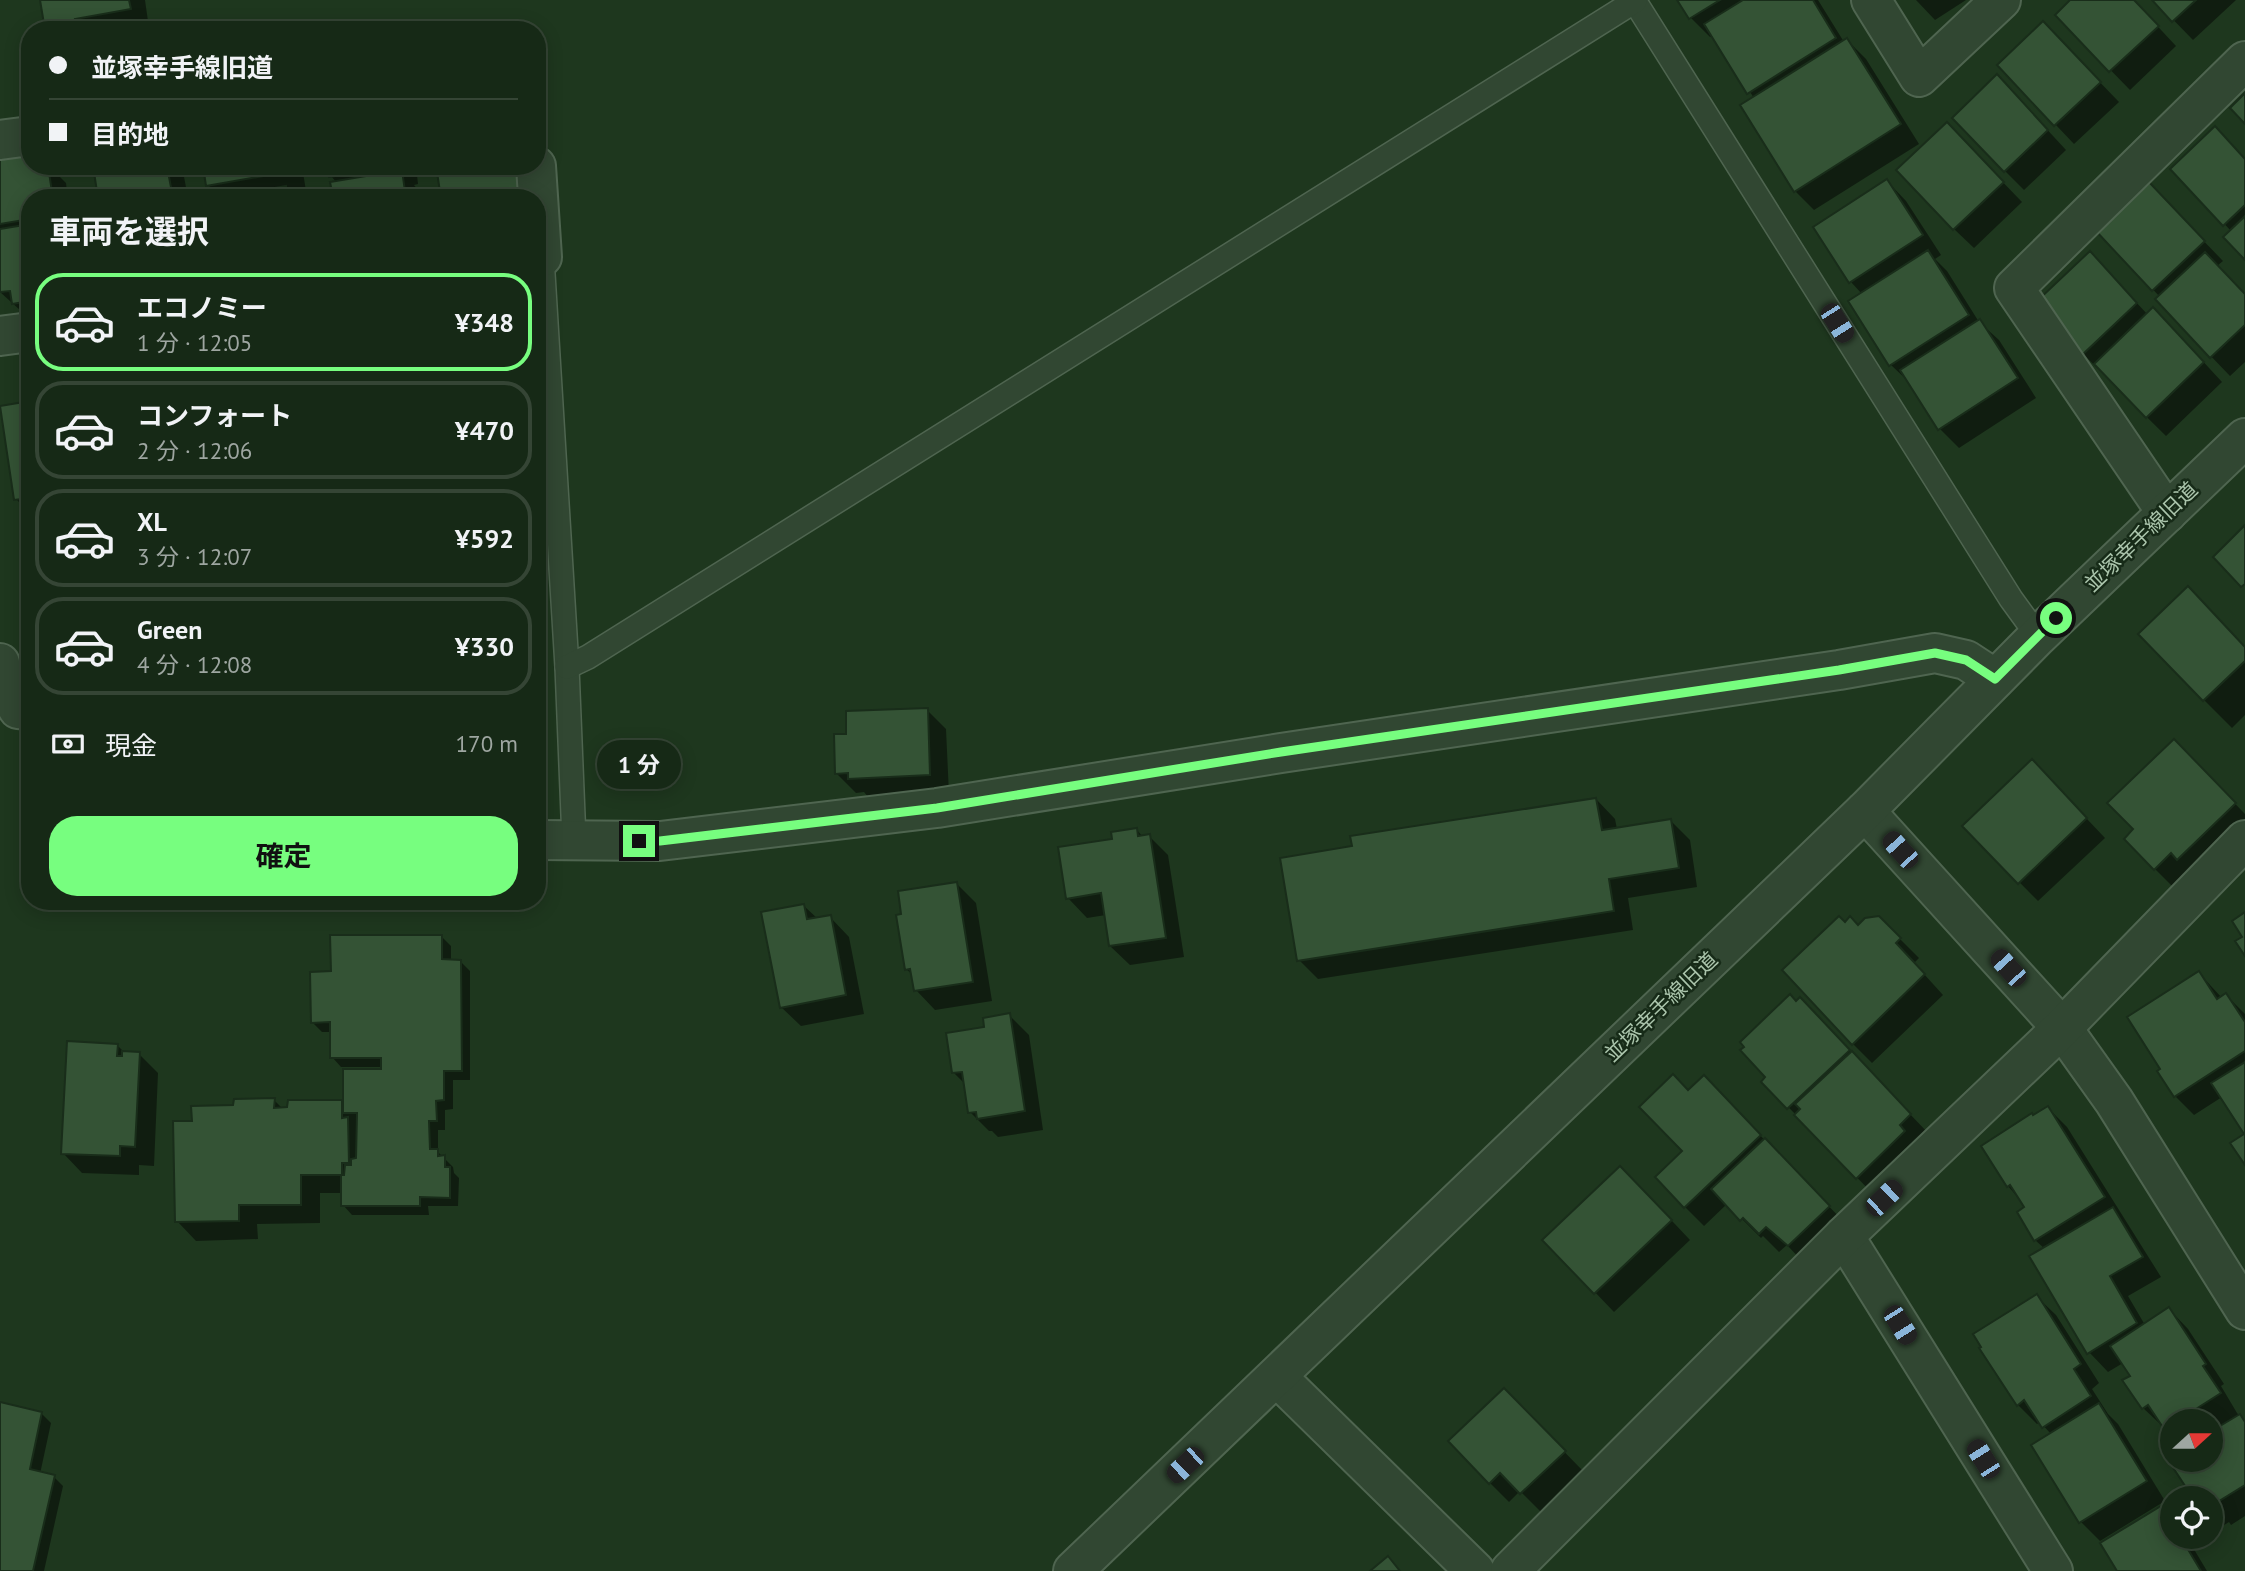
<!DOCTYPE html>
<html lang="ja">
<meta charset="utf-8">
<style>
:root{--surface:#162916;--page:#1f311f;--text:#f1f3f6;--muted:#9ea6a1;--line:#354535;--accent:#77fe7f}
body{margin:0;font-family:"PT Sans","Noto Sans JP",sans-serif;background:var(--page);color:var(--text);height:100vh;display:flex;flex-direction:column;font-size:26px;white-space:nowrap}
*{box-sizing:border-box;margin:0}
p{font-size:23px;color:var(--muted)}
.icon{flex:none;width:38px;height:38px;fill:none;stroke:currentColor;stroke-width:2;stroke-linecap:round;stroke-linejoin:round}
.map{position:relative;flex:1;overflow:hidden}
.drawer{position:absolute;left:21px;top:189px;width:525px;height:721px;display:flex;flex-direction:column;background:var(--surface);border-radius:28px;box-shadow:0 4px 18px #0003,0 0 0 2px var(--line)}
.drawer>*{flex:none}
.guide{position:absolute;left:21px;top:21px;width:525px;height:154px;border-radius:28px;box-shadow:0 4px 18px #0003,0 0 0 2px var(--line);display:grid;align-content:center;height:154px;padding:0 28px;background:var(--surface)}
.needle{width:46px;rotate:69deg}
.fabs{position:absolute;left:2160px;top:1409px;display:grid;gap:14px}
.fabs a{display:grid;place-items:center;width:63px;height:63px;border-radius:50%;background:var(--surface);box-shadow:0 4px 18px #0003,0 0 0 2px var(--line);font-size:35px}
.end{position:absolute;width:32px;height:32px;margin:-16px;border:9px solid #77fe7f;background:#111;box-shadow:0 0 0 4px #111}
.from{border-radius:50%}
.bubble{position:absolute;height:49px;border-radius:24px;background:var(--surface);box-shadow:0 4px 18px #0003,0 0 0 2px var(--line);font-size:23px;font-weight:700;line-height:49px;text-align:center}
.car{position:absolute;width:21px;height:42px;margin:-21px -10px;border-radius:9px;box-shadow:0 0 5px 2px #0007;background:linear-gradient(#222 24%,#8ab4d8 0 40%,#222 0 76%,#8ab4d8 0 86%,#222 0)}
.guide b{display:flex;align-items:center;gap:24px;height:66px;font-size:26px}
.guide b+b{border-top:2px solid var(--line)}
.guide i{width:18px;height:18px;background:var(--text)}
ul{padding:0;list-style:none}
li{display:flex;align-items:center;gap:21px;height:98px;margin:0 14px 10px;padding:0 14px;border:4px solid var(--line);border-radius:28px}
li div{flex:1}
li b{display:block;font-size:26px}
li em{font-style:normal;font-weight:700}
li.selected{border-color:var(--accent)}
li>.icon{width:63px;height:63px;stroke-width:1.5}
h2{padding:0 28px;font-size:32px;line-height:84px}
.pay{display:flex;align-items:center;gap:18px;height:77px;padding:0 28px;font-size:26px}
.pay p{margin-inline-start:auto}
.primary-button{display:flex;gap:14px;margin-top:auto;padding:14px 28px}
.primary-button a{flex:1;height:80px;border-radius:28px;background:var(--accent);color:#111;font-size:28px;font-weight:700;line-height:80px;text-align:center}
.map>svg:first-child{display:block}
</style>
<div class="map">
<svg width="2245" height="1571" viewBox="0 0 2245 1571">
<rect width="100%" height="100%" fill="#1e371e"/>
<g fill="#0007">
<path d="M42 0H145L149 28 138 30H42L46 25Z"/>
<path d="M1679 0H1818L1844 42 1847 40 1866 59 1919 144 1814 210 1795 191 1754 98 1713 36 1710 37 1691 18Z"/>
<path d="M1916 0H1966L1935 20Z"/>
<path d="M2073 0H2133L2176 46 2130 90 2057 15Z"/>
<path d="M2154 0H2236L2193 40Z"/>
<path d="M2062 43 2119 102 2074 144 1999 65Z"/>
<path d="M2016 96 2066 150 2024 190 2005 171Z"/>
<path d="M1966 144 2022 202 1974 248 1954 229Z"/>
<path d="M27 156 30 159V166H49L66 183 68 198H30V319L0 292V161Z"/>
<path d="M2245 160V257L2231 231 2173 169Z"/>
<path d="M95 166H182L188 198H100Z"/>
<path d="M205 166H302L306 191 290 194 294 198H220L208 185Z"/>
<path d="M329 166H416L418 184 414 185 420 192 421 198H335L337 183 331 176Z"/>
<path d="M1887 181 1906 201 1941 255 1935 259 1947 271 1979 322 1999 340 2036 398 1959 448 1940 429 1911 384 1891 365 1850 302 1862 294 1851 282 1816 227Z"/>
<path d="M2167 203 2223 261 2217 266 2245 295V362L2230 376 2157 300 2160 297 2098 231Z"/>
<path d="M2109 273 2148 315 2173 329 2222 382 2166 436 2083 354Z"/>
<path d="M537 401 542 406 551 535 537 536Z"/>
<path d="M30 403V513L16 499Z"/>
<path d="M2245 648V715L2232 728 2204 700Z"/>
<path d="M927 710 946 729 949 794 869 798 864 792 856 793 837 774 848 736Z"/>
<path d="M2193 760 2245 814V832L2174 888 2155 869Z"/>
<path d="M2051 781 2105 838 2038 901 1964 826Z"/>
<path d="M1596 799 1615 819 1617 829 1671 821 1690 840 1697 887 1628 898 1633 930 1318 979 1299 960Z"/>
<path d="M1137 830 1143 837 1149 836 1168 855 1184 957 1130 965 1110 946 1106 915 1087 918 1068 898 1114 841Z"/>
<path d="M957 884 976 903 992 1001 935 1010 916 990 913 975 906 969Z"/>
<path d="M804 906 818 919 830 917 849 937 864 1014 801 1026 781 1007Z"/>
<path d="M1879 918 1919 958 1914 963 1943 995 1872 1063 1853 1044 1845 924 1858 927Z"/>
<path d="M442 937 451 946V961H460L470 971V1080H453V1109L445 1110V1130H438V1152L453 1167 454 1173 459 1178 458 1206H428L429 1215H352L343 1205V1193H320V1223L257 1224 258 1239 196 1241 177 1221 194 1122 235 1107 274 1100 283 1109 341 1101 345 1105 382 1071V1067H341L332 1057V1032H322L312 1022 333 973Z"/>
<path d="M2199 973 2222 998 2226 995 2245 1014V1133L2222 1097 2194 1115 2175 1096Z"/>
<path d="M1009 1015 1029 1035 1043 1130 998 1137 992 1131H989L970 1112 965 1084 953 1072 986 1028Z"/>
<path d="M1819 1019 1929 1134 1876 1197 1764 1082Z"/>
<path d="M117 1045 125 1053 139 1054 158 1073 154 1166 139 1165V1175L82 1173 63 1153Z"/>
<path d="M1688 1092 1723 1097 1848 1226 1802 1261 1787 1245 1779 1252 1763 1236 1761 1238 1727 1204 1704 1226 1685 1207 1684 1151Z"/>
<path d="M2048 1108 2067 1127 2161 1277 2128 1296 2145 1325 2169 1309 2188 1329 2224 1384 2221 1386 2237 1413 2245 1421V1516L2231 1525 2229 1522 2221 1527 2210 1516V1498H2195L2173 1463 2178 1460H2210V1421H2172V1435L2143 1408 2125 1381 2132 1376 2123 1363 2108 1372 2089 1352 2045 1249 2035 1240 2026 1207 2008 1186 2033 1117Z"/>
<path d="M1640 1187 1690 1240 1614 1312 1545 1240Z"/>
<path d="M2036 1296 2056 1315 2099 1383 2092 1389 2108 1414 2118 1424 2165 1501 2100 1541 2081 1522 2051 1434 2040 1422 2037 1424 2018 1405Z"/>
<path d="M1504 1390 1583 1471 1541 1512 1520 1491 1509 1502 1490 1483Z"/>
<path d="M0 1404 41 1413 51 1423 40 1474 54 1477 63 1486 44 1571H0Z"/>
<path d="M2161 1508 2172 1519V1536H2186L2207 1571H2119Z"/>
</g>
<g fill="#345335" stroke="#192d1a" stroke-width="2">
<path d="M40 0H129L131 9 75 19 77 30H40L39 25 44 24Z"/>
<path d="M1677 0H1720L1689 19Z"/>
<path d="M1743 0H1813L1836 38 1747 94 1704 24Z"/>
<path d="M2070 0H2134L2159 26 2109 72 2055 15Z"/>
<path d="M2152 0H2196L2172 22Z"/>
<path d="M2043 21 2101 82 2054 126 1997 65Z"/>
<path d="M1847 38 1901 124 1794 192 1740 105Z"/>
<path d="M1997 74 2048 130 2004 172 1952 118Z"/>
<path d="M2245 93V124L2230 108Z"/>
<path d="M1947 122 2004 182 1953 230 1896 170Z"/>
<path d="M2215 126 2245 159V205L2223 226 2170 169Z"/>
<path d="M28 154 30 166H48L53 198H30V219L0 224V159Z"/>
<path d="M93 166H167L173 198H98Z"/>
<path d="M203 166H286L287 172 206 186Z"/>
<path d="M327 166H394L329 177Z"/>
<path d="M436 166H516L521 198H441Z"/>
<path d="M402 170 406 198H333L330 182Z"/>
<path d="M1887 179 1923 235 1849 283 1813 227Z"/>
<path d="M2148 181 2205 241 2152 291 2095 230Z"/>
<path d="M286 186 287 198H220Z"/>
<path d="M2245 216V260L2223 237Z"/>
<path d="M30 224V301L12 304 10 291 0 292V229Z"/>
<path d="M1928 250 1969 315 1889 366 1848 301Z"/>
<path d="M2090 251 2137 303 2082 355 2035 303Z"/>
<path d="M2205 252 2245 294V325L2210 358 2155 299Z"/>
<path d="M2153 307 2204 362 2146 418 2094 364Z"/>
<path d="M1980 319 2018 378 1938 430 1900 370Z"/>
<path d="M30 401V498L14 500 0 406Z"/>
<path d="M537 455 542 526 537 527Z"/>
<path d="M2245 525V584L2241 587 2213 557Z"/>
<path d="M2188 586 2245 647V661L2203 701 2138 634Z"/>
<path d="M928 708 930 775 848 779V773L835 774 834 734H846V711Z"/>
<path d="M2174 739 2236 803 2177 860 2171 853 2154 870 2124 839 2133 829 2107 803Z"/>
<path d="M2032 759 2087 818 2018 884 1962 826Z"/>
<path d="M1596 798 1602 830 1671 819 1679 868 1609 879 1614 911 1297 961 1280 858 1352 846 1350 836Z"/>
<path d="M1137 828 1138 836 1150 834 1166 938 1109 946 1101 893 1066 899 1058 847 1112 839 1111 832Z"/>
<path d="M957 882 973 982 914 991 910 969 905 970 896 915 901 914 898 891Z"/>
<path d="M804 904 807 919 831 915 846 995 780 1008 761 912Z"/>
<path d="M2245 912V956L2235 941 2242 937 2232 921Z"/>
<path d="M1839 916 1845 922 1850 916 1858 925 1865 918 1879 916 1901 938 1896 943 1925 974 1852 1045 1782 970Z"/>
<path d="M330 935H442V959L461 960 462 1071H444V1100L436 1101 437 1121H429L430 1149H438V1156L445 1155V1167H450V1198L420 1197V1206H341V1175H344L345 1165H351V1159L356 1158 357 1113H343V1069H381V1058H330V1022L311 1023 310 972 331 971Z"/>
<path d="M2199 971 2217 999 2226 993 2245 1022V1051L2174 1097 2157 1071 2160 1069 2127 1017Z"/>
<path d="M1790 994 1796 1001 1800 997 1850 1050 1787 1109 1761 1082 1765 1077 1740 1050 1744 1047 1740 1042Z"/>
<path d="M1010 1013 1025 1111 977 1119 976 1112 968 1113 962 1072 952 1073 946 1033 984 1027 983 1018Z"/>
<path d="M67 1041 118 1044 117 1056H122V1051L140 1052 135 1147 120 1146V1156L61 1154Z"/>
<path d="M1852 1051 1911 1114 1900 1125 1905 1131 1856 1179 1794 1115 1800 1109 1795 1104Z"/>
<path d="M2245 1062V1165L2230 1143 2244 1134 2211 1083Z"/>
<path d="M1673 1074 1688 1090 1704 1075 1761 1135 1684 1208 1655 1177 1682 1151 1639 1107Z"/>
<path d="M275 1098 274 1108 287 1107 288 1100H342V1118L348 1117 349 1163H342V1175H301V1205H239V1221L175 1222 173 1121H192L191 1106 233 1105 234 1099Z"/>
<path d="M2048 1106 2105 1197 2034 1241 2017 1212 2024 1207 2010 1185 2007 1187 1981 1146 2032 1113 2033 1115Z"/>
<path d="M1765 1138 1830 1206 1788 1246 1766 1227 1759 1234 1743 1218 1740 1221 1711 1189Z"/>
<path d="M1620 1166 1672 1220 1594 1294 1542 1240Z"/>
<path d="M2113 1207 2143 1257 2110 1276 2137 1323 2087 1354 2029 1256Z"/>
<path d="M2037 1294 2081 1364 2074 1369 2091 1396 2042 1428 2024 1400 2017 1406 1979 1348 1981 1347 1973 1334Z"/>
<path d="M2169 1307 2206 1364 2203 1366 2221 1393 2177 1421H2172V1424L2164 1429 2148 1405 2142 1409 2122 1380 2130 1376 2110 1346Z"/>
<path d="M1504 1388 1566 1451 1520 1494 1500 1473 1489 1484 1448 1441Z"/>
<path d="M0 1402 42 1412 30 1469 55 1475 33 1571H0Z"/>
<path d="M2099 1403 2147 1481 2079 1523 2031 1445Z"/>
<path d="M2240 1414 2245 1422V1485L2211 1506 2210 1498H2193L2170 1463 2175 1460H2210V1432Z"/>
<path d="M2161 1506 2172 1523V1536H2180L2201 1571H2117L2100 1543Z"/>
<path d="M1388 1556 1400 1571H1370Z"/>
</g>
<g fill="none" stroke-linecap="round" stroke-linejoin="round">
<defs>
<g id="service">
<path d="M1634 0 2011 599 2038 636"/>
<path d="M542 257 567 667 574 840"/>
<path d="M567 667 588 657 1635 1"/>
</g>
<g id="minor">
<path d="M1871 0 1919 77 2001 0"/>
<path d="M0 140 30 136"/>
<path d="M536 166 542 257 537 258"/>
<path d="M0 336 30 332"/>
<path d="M2167 513 2014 288 2245 61"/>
<path d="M0 663 5 688 18 709 30 710"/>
<path d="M1865 811 2062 1028 2114 1101 2245 1310"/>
<path d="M537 840 660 841 937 808 1281 753 1839 670 1935 653 1966 660 1995 679"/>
<path d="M1844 1236 2053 1571"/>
<path d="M1277 1377 1475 1571"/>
<path d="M1510 1571 1844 1236 2062 1028 2245 840"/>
</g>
<path id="tertiary" d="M1073 1571 1865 811 2038 636 2245 438"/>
</defs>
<use href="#service" stroke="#4f6550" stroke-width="26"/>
<use href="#minor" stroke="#4f6550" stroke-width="42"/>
<use href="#tertiary" stroke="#4f6550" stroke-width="42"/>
<use href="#service" stroke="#314732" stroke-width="23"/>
<use href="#minor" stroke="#314732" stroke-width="38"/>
<use href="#tertiary" stroke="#314732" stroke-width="38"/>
</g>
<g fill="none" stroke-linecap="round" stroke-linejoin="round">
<path stroke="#77fe7f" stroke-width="9" d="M639 841H660L937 808 1281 752 1839 670 1935 653 1966 660 1995 679 2056 618"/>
</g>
<g text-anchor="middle" stroke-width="5" stroke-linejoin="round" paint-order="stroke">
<g font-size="21" fill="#abc5ac" stroke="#172b18">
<text transform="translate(2141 537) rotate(-44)" y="7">並塚幸手線旧道</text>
<text transform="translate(1661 1007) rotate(-44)" y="7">並塚幸手線旧道</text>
</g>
</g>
</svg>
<div class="fabs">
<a><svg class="needle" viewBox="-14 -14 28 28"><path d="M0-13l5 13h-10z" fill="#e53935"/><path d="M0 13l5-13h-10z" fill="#9ea6a1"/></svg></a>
<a><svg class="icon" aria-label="locate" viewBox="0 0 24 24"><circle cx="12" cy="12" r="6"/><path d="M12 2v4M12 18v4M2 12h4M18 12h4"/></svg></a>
</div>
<i class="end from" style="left:2056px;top:618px"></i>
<i class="end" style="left:639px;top:841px"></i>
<div class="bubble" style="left:597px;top:740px;width:84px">1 分</div>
<i class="car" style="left:1837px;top:323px;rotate:148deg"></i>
<i class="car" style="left:1900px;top:850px;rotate:318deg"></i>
<i class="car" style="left:2008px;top:968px;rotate:318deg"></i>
<i class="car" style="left:1884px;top:1198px;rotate:46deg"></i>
<i class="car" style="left:1900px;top:1325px;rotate:148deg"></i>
<i class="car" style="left:1983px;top:1459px;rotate:328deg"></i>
<i class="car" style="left:1185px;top:1465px;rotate:227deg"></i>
<div class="guide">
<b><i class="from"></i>並塚幸手線旧道</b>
<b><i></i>目的地</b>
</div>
<section class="drawer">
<h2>車両を選択</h2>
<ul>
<li class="selected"><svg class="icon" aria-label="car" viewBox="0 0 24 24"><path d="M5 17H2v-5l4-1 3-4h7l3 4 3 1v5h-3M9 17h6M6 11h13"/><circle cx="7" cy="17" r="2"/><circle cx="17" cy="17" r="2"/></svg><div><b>エコノミー</b><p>1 分 · 12:05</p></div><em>¥348</em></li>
<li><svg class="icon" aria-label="car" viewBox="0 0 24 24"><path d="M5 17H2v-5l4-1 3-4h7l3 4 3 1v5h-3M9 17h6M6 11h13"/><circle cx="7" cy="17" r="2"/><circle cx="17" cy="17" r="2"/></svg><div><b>コンフォート</b><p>2 分 · 12:06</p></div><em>¥470</em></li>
<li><svg class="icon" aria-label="car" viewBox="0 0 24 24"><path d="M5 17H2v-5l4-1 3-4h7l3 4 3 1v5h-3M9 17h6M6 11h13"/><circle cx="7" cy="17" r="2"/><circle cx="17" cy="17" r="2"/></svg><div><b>XL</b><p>3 分 · 12:07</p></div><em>¥592</em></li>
<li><svg class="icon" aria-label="car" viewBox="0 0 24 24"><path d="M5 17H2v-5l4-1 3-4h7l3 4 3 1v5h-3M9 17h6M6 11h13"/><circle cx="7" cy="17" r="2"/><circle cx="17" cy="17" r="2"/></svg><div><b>Green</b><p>4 分 · 12:08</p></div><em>¥330</em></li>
</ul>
<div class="pay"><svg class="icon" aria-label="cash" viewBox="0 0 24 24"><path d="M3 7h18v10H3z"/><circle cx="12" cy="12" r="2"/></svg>現金<p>170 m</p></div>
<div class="primary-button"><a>確定</a></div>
</section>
</div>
